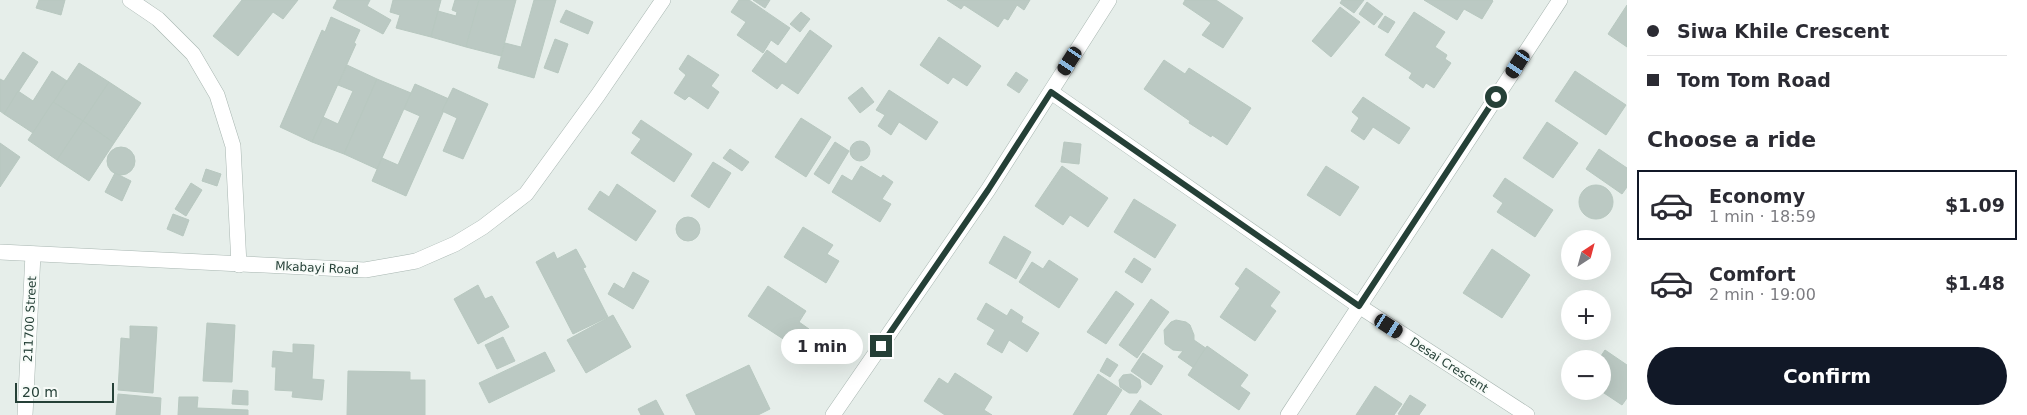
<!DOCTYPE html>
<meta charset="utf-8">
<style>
:root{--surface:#fff;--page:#f2f2f3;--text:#2b2b33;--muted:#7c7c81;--line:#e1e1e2;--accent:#111827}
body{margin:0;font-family:"DejaVu Sans",sans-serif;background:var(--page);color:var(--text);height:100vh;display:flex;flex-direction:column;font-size:19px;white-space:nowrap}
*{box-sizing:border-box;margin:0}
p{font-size:16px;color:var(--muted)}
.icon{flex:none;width:28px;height:28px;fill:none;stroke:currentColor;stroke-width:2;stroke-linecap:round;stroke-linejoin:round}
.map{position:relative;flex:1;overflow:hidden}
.sheet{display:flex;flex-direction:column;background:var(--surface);width:400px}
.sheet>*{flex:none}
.top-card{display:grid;align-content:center;height:110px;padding:0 20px;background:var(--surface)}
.needle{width:32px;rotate:36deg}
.fabs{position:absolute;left:1561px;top:230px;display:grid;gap:10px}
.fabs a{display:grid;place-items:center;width:50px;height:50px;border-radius:50%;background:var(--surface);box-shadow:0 5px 20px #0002;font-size:25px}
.scale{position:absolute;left:15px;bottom:12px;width:99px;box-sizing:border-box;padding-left:5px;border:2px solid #254037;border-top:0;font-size:14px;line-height:18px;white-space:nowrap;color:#254037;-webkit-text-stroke:4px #f7fbf8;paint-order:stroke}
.end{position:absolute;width:22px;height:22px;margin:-11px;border:6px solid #254037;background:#fff;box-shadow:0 0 0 2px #fff}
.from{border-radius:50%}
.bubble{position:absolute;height:35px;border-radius:18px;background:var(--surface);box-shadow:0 5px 20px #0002;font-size:16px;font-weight:800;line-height:35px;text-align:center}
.car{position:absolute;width:15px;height:30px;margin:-15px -8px;border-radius:6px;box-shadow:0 0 4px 1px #0007;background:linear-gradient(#222 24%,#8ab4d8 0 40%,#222 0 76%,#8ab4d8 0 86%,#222 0)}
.top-card b{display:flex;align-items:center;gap:18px;height:48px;font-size:19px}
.top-card b+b{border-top:1px solid var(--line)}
.top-card i{width:12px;height:12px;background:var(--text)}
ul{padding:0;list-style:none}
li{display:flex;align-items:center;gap:15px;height:70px;margin:0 10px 8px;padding:0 10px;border:2px solid transparent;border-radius:0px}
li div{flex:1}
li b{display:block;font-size:19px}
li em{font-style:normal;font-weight:800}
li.current{border-color:var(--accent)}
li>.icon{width:45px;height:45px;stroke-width:1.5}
h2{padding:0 20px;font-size:22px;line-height:60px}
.cta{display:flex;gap:10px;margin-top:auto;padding:10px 20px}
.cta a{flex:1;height:58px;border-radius:30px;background:var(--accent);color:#fff;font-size:20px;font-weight:800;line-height:58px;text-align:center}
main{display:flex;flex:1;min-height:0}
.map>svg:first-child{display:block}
</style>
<main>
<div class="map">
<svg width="1627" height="415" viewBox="0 0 1627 415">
<rect width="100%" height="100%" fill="#e6eeea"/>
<g fill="#bbc9c3" stroke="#b8c8c0">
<path d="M39 0H65L61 15 36 8Z"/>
<path d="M242 0H298L283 19 273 12 238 56 213 36Z"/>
<path d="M337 0H370L367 6 391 20 383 34 333 8Z"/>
<path d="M393 0H441L431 37 396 28 400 15 390 12Z"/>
<path d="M455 0H479L466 47 431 37 438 11 456 16 457 12 452 10Z"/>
<path d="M479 0H516L501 56 466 47Z"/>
<path d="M534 0H556L534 78 498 68 505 43 521 47Z"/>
<path d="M739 0H749L790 28 778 45 771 40 763 53 737 35 746 22 731 12Z"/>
<path d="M753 0H770L765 8Z"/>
<path d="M947 0H1030L1024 10 1017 5 1008 20 1004 18 998 27 964 5 961 9Z"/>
<path d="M1185 0H1216L1243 18 1223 48 1202 35 1211 23 1183 4Z"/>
<path d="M1342 0H1364L1354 13 1340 3Z"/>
<path d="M1424 0H1492L1493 1 1482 19 1464 9 1457 20Z"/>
<path d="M1367 2 1383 14 1374 25 1359 14Z"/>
<path d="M1627 5V47L1608 34Z"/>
<path d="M1340 7 1360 22 1331 57 1312 41Z"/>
<path d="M566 10 593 22 588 34 560 22Z"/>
<path d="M801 12 810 19 800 32 790 24Z"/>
<path d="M1414 12 1445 32 1435 47 1447 55 1445 59 1451 63 1434 88 1426 83 1423 88 1409 78 1412 73 1385 55Z"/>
<path d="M1385 16 1395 22 1388 33 1378 27Z"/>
<path d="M331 17 360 30 354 43 356 44 312 142 280 127 322 30 325 32Z"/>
<path d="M810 30 832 46 798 94 782 83 777 89 752 71 767 50 786 64Z"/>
<path d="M939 37 981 66 967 86 953 77 948 84 920 65Z"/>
<path d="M555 39 568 44 558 73 544 68Z"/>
<path d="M23 52 38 62 4 114 0 111V79L4 81Z"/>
<path d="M688 55 719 75 711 86 719 92 708 109 689 96 685 100 674 93 686 75 679 69Z"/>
<path d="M1164 60 1185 74 1189 68 1251 108 1227 145 1212 135 1211 137 1189 123 1190 121 1144 89Z"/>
<path d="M79 63 109 82 83 121 53 102Z"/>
<path d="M347 65 377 79 344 154 312 142 323 117 338 124 353 91 338 85Z"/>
<path d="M52 71 67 81 33 133 4 114 18 91 33 101Z"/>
<path d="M1575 71 1626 105 1606 135 1555 101Z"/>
<path d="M1016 72 1028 80 1019 93 1007 85Z"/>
<path d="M377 79 411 93 377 169 344 154Z"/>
<path d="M109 82 141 103 114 143 83 121Z"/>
<path d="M415 84 449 99 406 196 372 181 382 158 398 165 420 116 404 109Z"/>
<path d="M862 87 874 102 860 113 848 98Z"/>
<path d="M453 88 488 104 463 159 443 151 457 118 442 111Z"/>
<path d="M889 90 938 122 926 140 899 122 891 135 878 126 885 115 876 110Z"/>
<path d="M1363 97 1410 128 1399 144 1373 127 1364 140 1351 131 1359 118 1352 112Z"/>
<path d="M53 102 83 121 57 160 28 140Z"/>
<path d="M801 118 831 137 806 177 775 157Z"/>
<path d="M641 120 692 154 674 182 631 153 641 139 632 133Z"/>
<path d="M83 121 114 143 89 181 57 160Z"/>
<path d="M1547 122 1578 143 1553 178 1523 158Z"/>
<circle cx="860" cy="151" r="10"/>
<path d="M835 142 849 151 829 184 814 174Z"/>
<path d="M1064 142 1081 144 1079 164 1061 162Z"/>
<path d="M0 143 20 157 0 187Z"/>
<circle cx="121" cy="161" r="14"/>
<path d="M730 149 749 162 742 171 723 158Z"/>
<path d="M1599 149 1627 168V187L1622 194 1586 169Z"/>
<path d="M713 162 731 173 709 208 691 196Z"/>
<path d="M861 166 881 178 883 175 893 182 882 199 891 204 880 222 832 192 842 175 852 181Z"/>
<path d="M1062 166 1108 198 1088 227 1070 215 1063 225 1035 206Z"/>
<path d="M1326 166 1359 187 1340 216 1307 195Z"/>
<path d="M206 169 221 174 217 186 202 181Z"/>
<path d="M115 173 131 181 122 201 105 192Z"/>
<path d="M1505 178 1553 210 1535 237 1497 212 1503 203 1493 196Z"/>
<path d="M191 183 202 190 186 216 175 209Z"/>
<path d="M617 184 656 211 636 241 588 209 600 191 609 197Z"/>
<circle cx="1596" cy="202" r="17"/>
<path d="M1134 199 1176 225 1155 258 1114 232Z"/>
<path d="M173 214 189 220 183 236 167 229Z"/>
<circle cx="688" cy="229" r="12"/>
<path d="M803 227 833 245 827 254 839 261 826 283 784 257Z"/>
<path d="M1004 236 1031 252 1016 279 989 263Z"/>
<path d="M576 249 586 267 583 268 608 317 573 334 536 262 554 252 557 259Z"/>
<path d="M1492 249 1530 275 1502 318 1463 293Z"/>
<path d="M1134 258 1151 269 1142 283 1125 272Z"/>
<path d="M1049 260 1078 279 1059 308 1019 282 1032 262 1043 269Z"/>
<path d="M1246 268 1280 292 1270 306 1276 311 1255 341 1220 317 1240 288 1235 284Z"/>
<path d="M633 272 649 281 633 309 608 294 614 283 624 289Z"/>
<path d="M478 285 485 299 492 296 509 327 478 344 454 299Z"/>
<path d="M768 286 806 311 799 322 809 329 797 348 748 316Z"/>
<path d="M1116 291 1134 304 1106 344 1087 332Z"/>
<path d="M1151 299 1169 312 1137 358 1119 345Z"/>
<path d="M986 303 1007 316 1011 309 1023 317 1021 322 1039 333 1027 352 1009 340 1002 353 987 344 995 330 977 319Z"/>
<path d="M613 315 631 347 586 373 567 340Z"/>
<path d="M1176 320 1186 322 1190 325 1194 335V340L1207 349 1194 368 1178 357 1183 351 1173 350 1165 344 1164 330 1171 322Z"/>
<path d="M207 323 235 325 232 382 203 381Z"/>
<path d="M130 326 157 327 153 393 118 390 121 338 130 339Z"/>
<path d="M503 337 515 361 497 369 485 345Z"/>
<path d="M293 344 314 345 312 379 324 380 322 400 292 397 293 391 275 390 276 367H272L273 351 293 353Z"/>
<path d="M1207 346 1248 375 1240 386 1250 393 1239 410 1188 375Z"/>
<path d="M1605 350 1627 365V398L1622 405 1601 391H1602V359H1599Z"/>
<path d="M545 352 555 371 489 403 479 383Z"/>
<path d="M1143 353 1163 366 1151 385 1131 371Z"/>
<path d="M1107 358 1118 365 1110 377 1100 371Z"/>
<path d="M749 365 770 409 758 415H696L686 395Z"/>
<path d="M348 371 410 372V380H425V415H347Z"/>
<path d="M955 373 992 397 984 410 992 415H945L924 401 939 378 948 384Z"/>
<path d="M1098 374 1122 390 1106 415H1073Z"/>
<path d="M1131 374 1140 380 1141 387 1137 393H1129L1120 387 1119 380 1123 375Z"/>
<path d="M1375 386 1402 404 1394 415H1356Z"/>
<path d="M233 390 248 391V405L232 404Z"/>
<path d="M118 394 161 398 160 415H116Z"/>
<path d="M1410 395 1426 405 1419 415H1400L1398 414Z"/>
<path d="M179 397H198L197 408 248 410V415H178Z"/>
<path d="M656 400 664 415H641L638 409Z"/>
<path d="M1140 400 1162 415H1130Z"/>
</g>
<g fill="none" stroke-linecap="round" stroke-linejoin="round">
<defs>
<g id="minor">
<path d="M130 0 158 19 193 54 217 95 233 146 239 265"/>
<path d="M1051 92 1359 306 1527 415"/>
<path d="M0 252 365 270 416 261 455 244 483 227 526 194 598 95 663 0"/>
<path d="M25 415 33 254"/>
<path d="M833 415 988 190 1109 0"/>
<path d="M1288 415 1560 0"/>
</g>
</defs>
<use href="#minor" stroke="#a8b6b1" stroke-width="16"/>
<use href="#minor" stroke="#fff" stroke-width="15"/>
</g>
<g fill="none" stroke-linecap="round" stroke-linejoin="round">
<path stroke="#254037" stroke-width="6" d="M881 346 988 190 1051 92 1359 306 1496 97"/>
</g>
<g text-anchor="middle" stroke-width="4" stroke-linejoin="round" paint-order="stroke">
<g font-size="12" fill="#254037" stroke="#f7fbf8">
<text transform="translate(317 268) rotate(3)" y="4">Mkabayi Road</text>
<text transform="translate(30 319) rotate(-87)" y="4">211700 Street</text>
<text transform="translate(1449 365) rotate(33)" y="4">Desai Crescent</text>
</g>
</g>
</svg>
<div class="fabs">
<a><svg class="needle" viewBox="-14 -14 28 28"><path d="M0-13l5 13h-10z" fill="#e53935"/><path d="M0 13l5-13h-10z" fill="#7c7c81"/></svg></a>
<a>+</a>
<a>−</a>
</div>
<div class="scale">20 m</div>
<i class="end from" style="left:1496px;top:97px"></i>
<i class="end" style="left:881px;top:346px"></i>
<div class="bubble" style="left:781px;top:329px;width:82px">1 min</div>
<i class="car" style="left:1070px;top:61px;rotate:213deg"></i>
<i class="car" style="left:1518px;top:64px;rotate:213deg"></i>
<i class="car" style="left:1389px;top:326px;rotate:123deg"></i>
</div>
<section class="sheet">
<div class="top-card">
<b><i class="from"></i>Siwa Khile Crescent</b>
<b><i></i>Tom Tom Road</b>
</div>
<h2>Choose a ride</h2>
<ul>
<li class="current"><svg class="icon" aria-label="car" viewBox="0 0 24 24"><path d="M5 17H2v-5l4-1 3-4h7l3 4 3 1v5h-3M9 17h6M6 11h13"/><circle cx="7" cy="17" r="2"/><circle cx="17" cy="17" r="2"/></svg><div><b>Economy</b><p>1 min · 18:59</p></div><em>$1.09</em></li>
<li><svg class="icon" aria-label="car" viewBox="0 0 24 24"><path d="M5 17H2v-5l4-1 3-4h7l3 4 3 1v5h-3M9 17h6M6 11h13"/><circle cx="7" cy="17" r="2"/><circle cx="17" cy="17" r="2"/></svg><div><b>Comfort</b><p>2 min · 19:00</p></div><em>$1.48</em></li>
</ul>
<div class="cta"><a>Confirm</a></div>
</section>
</main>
